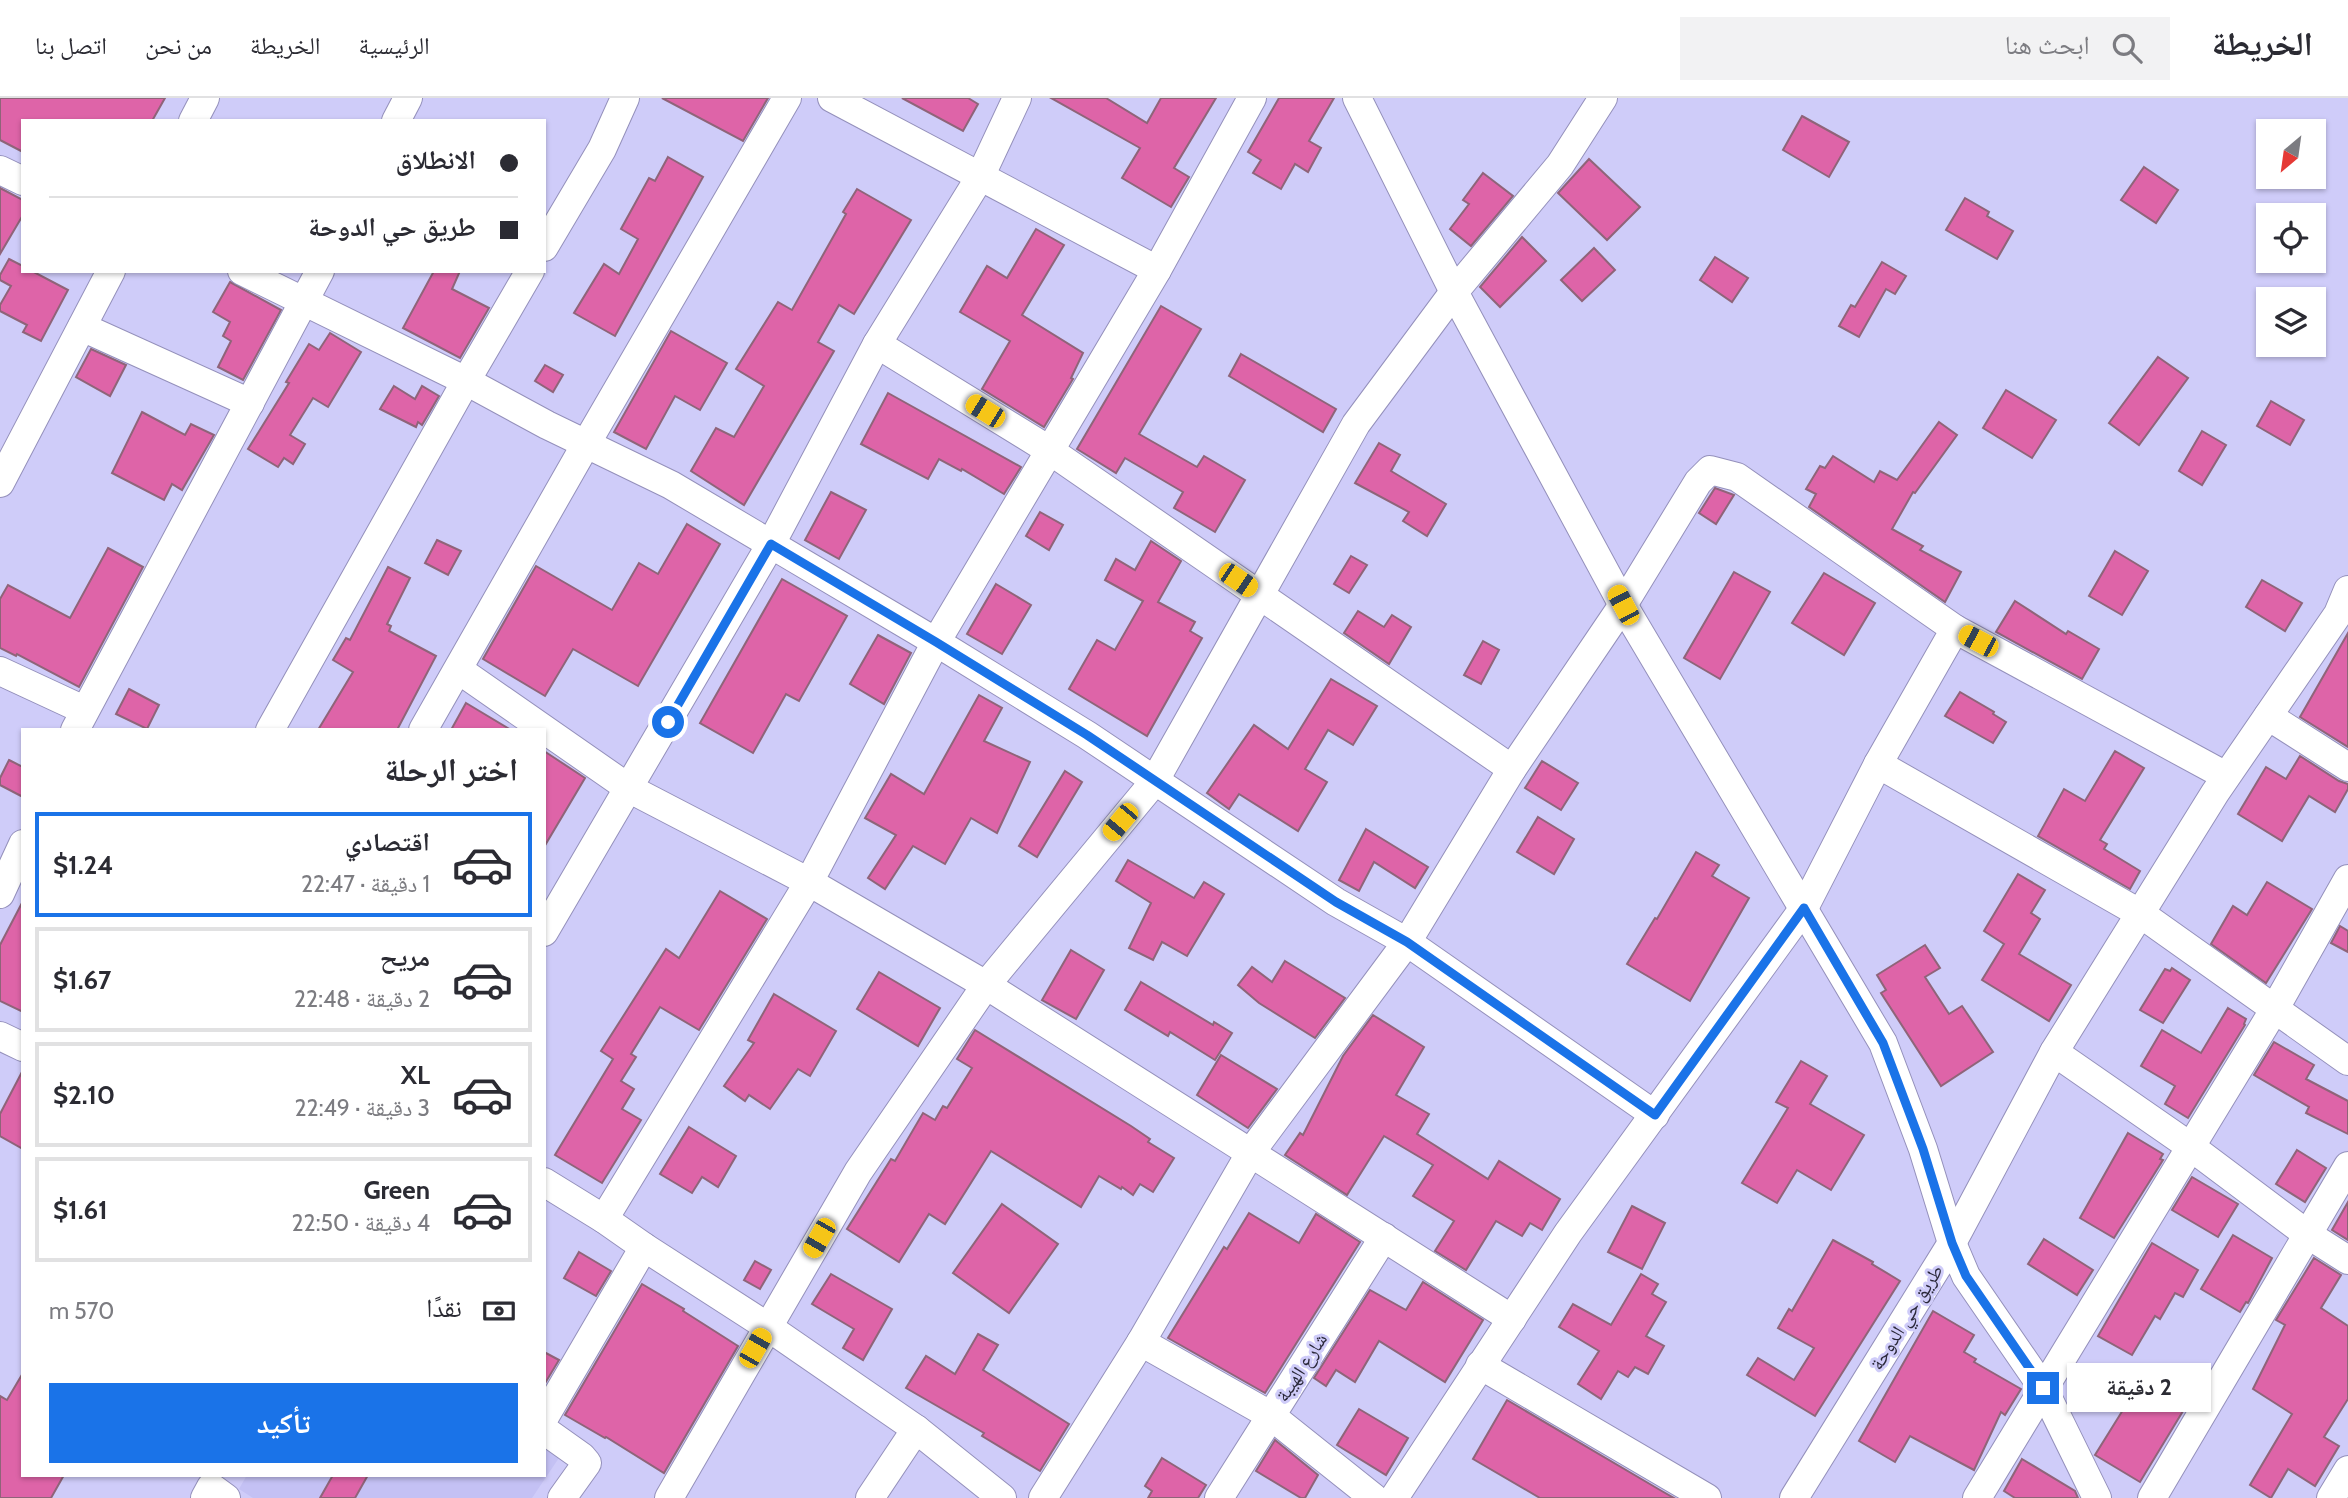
<!DOCTYPE html>
<html lang="ar">
<meta charset="utf-8">
<style>
:root{--surface:#fff;--page:#f2f2f3;--text:#2b2b33;--muted:#7c7c81;--line:#e1e1e2;--accent:#1a73e8}
body{margin:0;font-family:Cabin,"Noto Naskh Arabic",sans-serif;background:var(--page);color:var(--text);direction:rtl;height:100vh;display:flex;flex-direction:column;font-size:26px;white-space:nowrap}
*{box-sizing:border-box;margin:0}
p{font-size:23px;color:var(--muted)}
.icon{flex:none;width:38px;height:38px;fill:none;stroke:currentColor;stroke-width:2;stroke-linecap:round;stroke-linejoin:round}
.map{position:relative;flex:1;overflow:hidden;direction:ltr}
.sheet{position:absolute;left:21px;top:630px;width:525px;height:749px;display:flex;flex-direction:column;background:var(--surface);border-radius:0px;box-shadow:0 2px 5px #0004;direction:rtl}
.sheet>*{flex:none}
.hud{position:absolute;left:21px;top:21px;width:525px;height:154px;border-radius:0px;box-shadow:0 2px 5px #0004;direction:rtl;display:grid;align-content:center;height:154px;padding:0 28px;background:var(--surface)}
.needle{width:46px;rotate:209deg}
.tools{position:absolute;left:2256px;top:21px;display:grid;gap:14px}
.tools a{display:grid;place-items:center;width:70px;height:70px;border-radius:0px;background:var(--surface);box-shadow:0 2px 5px #0004;font-size:35px}
.end{position:absolute;width:32px;height:32px;margin:-16px;border:9px solid #1a73e8;background:#fff;box-shadow:0 0 0 4px #fff}
.from{border-radius:50%}
.bubble{position:absolute;height:49px;border-radius:0px;background:var(--surface);box-shadow:0 2px 5px #0004;font-size:23px;font-weight:800;line-height:49px;text-align:center;direction:rtl}
.car{position:absolute;width:21px;height:42px;margin:-21px -10px;border-radius:9px;box-shadow:0 0 5px 2px #0007;background:linear-gradient(#f5c518 24%,#345 0 40%,#f5c518 0 76%,#345 0 86%,#f5c518 0)}
.hud b{display:flex;align-items:center;gap:24px;height:66px;font-size:26px}
.hud b+b{border-top:2px solid var(--line)}
.hud i{width:18px;height:18px;background:var(--text)}
ul{padding:0;list-style:none}
li{display:flex;align-items:center;gap:21px;height:105px;margin:0 14px 10px;padding:0 14px;border:4px solid var(--line);border-radius:0px}
li div{flex:1}
li b{display:block;font-size:26px}
li em{font-style:normal;font-weight:800}
li.current{border-color:var(--accent)}
li>.icon{width:63px;height:63px;stroke-width:1.5}
h2{padding:0 28px;font-size:32px;line-height:84px}
.pay{display:flex;align-items:center;gap:18px;height:77px;padding:0 28px;font-size:26px}
.pay p{margin-inline-start:auto}
.primary-button{display:flex;gap:14px;margin-top:auto;padding:14px 28px}
.primary-button a{flex:1;height:80px;border-radius:0px;background:var(--accent);color:#fff;font-size:28px;font-weight:800;line-height:80px;text-align:center}
header{display:flex;align-items:center;gap:42px;box-sizing:border-box;height:98px;padding:0 35px;background:var(--surface);border-bottom:2px solid var(--line)}
header strong{font-size:33px}
nav{display:flex;gap:38px;margin-inline-start:auto;font-size:24px}
.search{width:490px;height:63px;background:var(--page);display:flex;align-items:center;gap:18px;box-sizing:border-box;padding:0 24px;border-radius:0px;color:var(--muted);font-size:26px}
.map>svg:first-child{display:block}
</style>
<header>
<strong>الخريطة</strong>
<div class="search"><svg class="icon" aria-label="search" viewBox="0 0 24 24"><circle cx="10" cy="10" r="6"/><path d="M15 15l6 6"/></svg>ابحث هنا</div>
<nav><a>الرئيسية</a><a>الخريطة</a><a>من نحن</a><a>اتصل بنا</a></nav>
</header>
<div class="map">
<svg width="2348" height="1400" viewBox="0 0 2348 1400">
<rect width="100%" height="100%" fill="#cfccf9"/>
<path fill="#c4c1f4" d="M544 1330 569 1345 532 1400H253L239 1391 247 1377H544Z"/>
<g fill="#de64a8" stroke="#8f6479" stroke-width="2">
<path d="M0 0H165L152 23H23V54L0 42Z"/>
<path d="M662 0H768L743 43Z"/>
<path d="M902 0H968L978 6 963 33Z"/>
<path d="M1051 0H1106L1147 25 1161 0H1216L1174 70 1189 79 1171 109 1122 80 1140 50Z"/>
<path d="M1279 0H1334L1309 43 1321 50 1308 74 1295 66 1281 91 1253 75 1261 62 1248 54Z"/>
<path d="M1802 18 1849 44 1829 79 1783 52Z"/>
<path d="M668 59 703 79 615 238 574 215 604 166 619 176 638 141 621 131 649 80 655 83Z"/>
<path d="M1589 61 1640 109 1607 142 1558 95Z"/>
<path d="M2144 69 2178 92 2156 125 2121 102Z"/>
<path d="M1483 75 1513 98 1471 148 1450 131 1469 106 1463 102Z"/>
<path d="M0 90 23 102V117L0 156Z"/>
<path d="M857 91 911 122 854 216 839 207 818 244 834 253 744 407 691 373 716 330 734 339 764 288 736 271 778 204 792 212 846 116 843 114Z"/>
<path d="M1965 100 1989 114 1987 118 2013 133 1997 161 1946 132Z"/>
<path d="M1036 131 1064 147 1022 217 1083 255 1071 280 1073 281 1044 329 982 291 1010 243 960 214 987 168 1007 180Z"/>
<path d="M1522 139 1546 163 1500 209 1480 189Z"/>
<path d="M1594 150 1615 172 1582 203 1561 182Z"/>
<path d="M1715 159 1748 180 1732 204 1700 182Z"/>
<path d="M9 161 23 168V173H32L68 192 41 243 23 234 27 227 0 213V207L11 188 0 182V177Z"/>
<path d="M1882 164 1906 178 1895 196 1886 191 1859 239 1839 228 1851 207 1855 209Z"/>
<path d="M434 173H460L452 191 489 210 460 260 403 230Z"/>
<path d="M230 184 281 212 243 282 218 269 231 243 223 238 230 224 213 214Z"/>
<path d="M1161 208 1201 231 1139 336 1197 369 1204 358 1245 382 1215 434 1174 410 1183 394 1125 360 1116 375 1077 351Z"/>
<path d="M671 233 727 265 700 312 675 298 646 351 614 334Z"/>
<path d="M330 235 361 254 328 309 313 300 290 337 305 346 293 366 284 360 278 369 248 351 289 285 286 284 309 246 319 252Z"/>
<path d="M91 251 126 267 110 298 76 279Z"/>
<path d="M1241 256 1336 311 1323 334 1229 278Z"/>
<path d="M2158 259 2188 280 2139 347 2109 325Z"/>
<path d="M545 267 563 277 553 294 535 283Z"/>
<path d="M394 288 415 301 422 288 439 298 422 327 418 324 416 329 380 311Z"/>
<path d="M2006 292 2056 322 2032 360 1983 330Z"/>
<path d="M888 295 1021 369 1004 396 962 371 961 373 939 361 928 381 861 346Z"/>
<path d="M2271 303 2304 322 2290 347 2257 328Z"/>
<path d="M142 314 185 337 191 326 214 337 182 392 172 386 164 402 112 375Z"/>
<path d="M1939 324 1957 337 1915 395 1913 394 1892 431 1923 448 1920 452 1961 474 1945 504 1809 409 1816 396 1806 391 1820 368 1825 370 1833 358 1874 384 1880 373 1897 382Z"/>
<path d="M2202 333 2226 347 2202 387 2179 373Z"/>
<path d="M1379 345 1400 357 1391 373 1446 406 1427 438 1403 423 1409 414 1355 385Z"/>
<path d="M1715 390 1734 397 1716 426 1699 415Z"/>
<path d="M831 394 866 412 839 461 805 442Z"/>
<path d="M1040 414 1063 427 1049 452 1026 438Z"/>
<path d="M687 426 720 446 638 588 573 551 545 598 483 561 536 468 612 512 639 465 658 476Z"/>
<path d="M437 442 461 453 448 477 425 465Z"/>
<path d="M1151 443 1181 463 1158 504 1195 524 1190 533 1202 540 1147 638 1069 591 1097 542 1115 552 1143 503 1105 482 1116 461 1135 472Z"/>
<path d="M108 450 143 469 79 589 17 556 16 558 0 550V501L8 487 70 520Z"/>
<path d="M2115 453 2148 473 2122 517 2089 498Z"/>
<path d="M1351 458 1367 467 1349 495 1334 486Z"/>
<path d="M388 469 410 480 387 526 391 528 389 533 436 558 397 632H318L353 574 333 562 346 540 350 542Z"/>
<path d="M1734 474 1770 494 1720 581 1684 560Z"/>
<path d="M1824 475 1875 505 1844 557 1792 525Z"/>
<path d="M782 481 847 518 799 603 786 596 753 655 700 625Z"/>
<path d="M2262 482 2302 505 2285 533 2246 509Z"/>
<path d="M996 486 1031 507 1002 556 967 536Z"/>
<path d="M2015 503 2066 536 2068 533 2099 551 2082 581 1996 534Z"/>
<path d="M1358 513 1384 529 1392 517 1411 529 1389 566 1344 535Z"/>
<path d="M2348 535V649L2300 619Z"/>
<path d="M878 537 911 555 884 606 850 586Z"/>
<path d="M1483 543 1499 552 1481 586 1464 577Z"/>
<path d="M1331 581 1377 608 1353 647 1328 632 1305 671 1327 684 1298 733 1239 696 1229 711 1207 695 1254 627 1288 651Z"/>
<path d="M129 591 159 607 147 631 116 616Z"/>
<path d="M1960 594 1994 614 1993 616 2006 624 1993 645 1945 618Z"/>
<path d="M979 597 1002 610 984 643 1030 664 997 735 971 720 945 766 913 748 885 791 868 780 896 737 865 720 891 676 924 696Z"/>
<path d="M466 605 511 632H451Z"/>
<path d="M544 653 585 680 544 749Z"/>
<path d="M2115 653 2144 670 2100 742 2107 746 2104 751 2140 773 2130 791 2038 738 2064 691 2085 703Z"/>
<path d="M2300 658 2339 683 2348 686V691L2335 714 2309 698 2282 743 2238 716 2266 669 2286 681Z"/>
<path d="M9 662 23 669V699L0 687V680Z"/>
<path d="M1542 663 1578 685 1561 712 1525 690Z"/>
<path d="M1065 673 1082 684 1037 759 1019 748Z"/>
<path d="M1538 719 1574 741 1554 776 1517 754Z"/>
<path d="M1366 731 1428 769 1415 790 1374 764 1359 793 1339 782Z"/>
<path d="M1696 754 1719 767 1712 778 1749 800 1690 903 1627 866 1655 820 1657 821Z"/>
<path d="M1128 762 1194 800 1204 784 1224 796 1187 858 1162 844 1153 862 1129 850 1151 805 1116 783Z"/>
<path d="M2018 776 2045 792 2031 815 2040 821 2019 856 2071 887 2049 923 1982 882 2004 846 1984 833Z"/>
<path d="M2267 784 2312 811 2266 885 2211 846 2233 808 2247 817Z"/>
<path d="M720 793 767 821 699 932 660 909 631 956 636 959 621 983 634 991 622 1011 641 1022 602 1085 555 1057 613 961 601 953 666 851 679 860Z"/>
<path d="M23 803V914L0 903V847Z"/>
<path d="M2340 828 2348 833V854L2331 845Z"/>
<path d="M1925 847 1940 870 1925 879 1949 916 1962 908 1993 954 1941 988 1881 895 1886 892 1877 877Z"/>
<path d="M1071 852 1104 872 1076 921 1042 902Z"/>
<path d="M1285 863 1345 900 1315 940 1259 905 1238 887 1252 869 1272 884Z"/>
<path d="M2172 870 2190 882 2163 925 2140 912 2165 871 2170 873Z"/>
<path d="M879 874 940 910 918 948 857 911Z"/>
<path d="M1141 884 1213 927 1214 924 1232 935 1215 962 1170 934 1168 938 1125 912Z"/>
<path d="M774 896 836 933 810 978 798 971 770 1011 749 997 745 1003 724 988 754 945 748 942Z"/>
<path d="M2228 910 2246 921 2244 926 2245 927 2188 1020 2165 1006 2175 988 2141 968 2162 932 2201 955Z"/>
<path d="M1373 917 1424 949 1396 997 1429 1016 1417 1036 1488 1081 1499 1063 1560 1101 1542 1132 1530 1125 1522 1138 1496 1123 1466 1172 1435 1153 1454 1123 1413 1098 1433 1067 1384 1038 1347 1097 1285 1057 1300 1035 1303 1037 1343 958Z"/>
<path d="M975 932 1131 1028 1150 1041 1148 1044 1174 1060 1153 1094 1140 1086 1133 1097 1122 1089 1121 1091 1099 1078 1081 1109 991 1053 945 1126 929 1116 899 1164 847 1131 891 1061 895 1063 923 1015 935 1022 943 1008 947 1010 972 970 957 961Z"/>
<path d="M2274 944 2314 967 2306 981 2348 1003V1036L2306 1015 2309 1009 2254 977Z"/>
<path d="M1221 957 1277 991 1248 1030 1197 997Z"/>
<path d="M1801 963 1827 978 1810 1006 1864 1037 1831 1092 1797 1072 1777 1105 1742 1085 1788 1010 1776 1004Z"/>
<path d="M23 972V1051L0 1038V1016Z"/>
<path d="M689 1029 736 1058 718 1089 702 1079 692 1095 660 1076Z"/>
<path d="M2128 1035 2163 1056 2160 1061 2163 1062 2114 1140 2080 1120Z"/>
<path d="M2297 1052 2326 1070 2305 1104 2276 1086Z"/>
<path d="M2192 1079 2238 1106 2218 1139 2172 1112Z"/>
<path d="M2348 1104V1142L2332 1132Z"/>
<path d="M1002 1106 1058 1146 1009 1215 953 1175Z"/>
<path d="M1632 1108 1665 1125 1642 1171 1608 1154Z"/>
<path d="M1249 1115 1299 1145 1316 1116 1360 1144 1265 1295 1168 1240 1224 1149 1227 1151Z"/>
<path d="M2233 1137 2272 1160 2248 1205 2246 1204 2240 1214 2201 1191Z"/>
<path d="M2044 1141 2093 1172 2077 1197 2028 1166Z"/>
<path d="M1833 1142 1873 1164 1872 1166 1900 1183 1815 1318 1747 1277 1758 1260 1794 1282 1814 1250 1778 1230 1789 1211 1792 1213Z"/>
<path d="M2152 1145 2198 1172 2183 1199 2175 1195 2160 1221 2155 1218 2132 1257 2098 1238Z"/>
<path d="M579 1154 611 1173 596 1198 564 1180Z"/>
<path d="M2314 1160 2341 1177 2321 1210 2348 1228V1301L2324 1339 2339 1348 2315 1388 2288 1371 2271 1400 2250 1387 2292 1316 2253 1291 2285 1227 2276 1222Z"/>
<path d="M755 1163 771 1172 760 1191 744 1182Z"/>
<path d="M831 1176 892 1211 863 1262 843 1250 854 1231 812 1206Z"/>
<path d="M1641 1176 1658 1186 1652 1196 1666 1204 1646 1238 1664 1248 1648 1276 1635 1269 1628 1279 1618 1273 1601 1301 1578 1286 1599 1253 1559 1229 1573 1206 1611 1227Z"/>
<path d="M1423 1184 1483 1222 1445 1284 1379 1243 1355 1284 1336 1272 1326 1288 1314 1280 1370 1192 1406 1212Z"/>
<path d="M642 1186 684 1211 683 1213 738 1248 664 1375 606 1339 605 1340 565 1317Z"/>
<path d="M1933 1213 1974 1237 1964 1254 1976 1261 1974 1264 2021 1291 2005 1317 2001 1314 1974 1372 1910 1338 1895 1364 1859 1343Z"/>
<path d="M978 1236 998 1247 983 1272 1069 1326 1040 1373 982 1338 984 1335 906 1290 926 1258 955 1276Z"/>
<path d="M544 1254 559 1262 544 1287Z"/>
<path d="M23 1275V1377H64L51 1400H0V1298L7 1302Z"/>
<path d="M2152 1294 2183 1313 2140 1384 2095 1357 2131 1299 2144 1307Z"/>
<path d="M1507 1302 1660 1392 1674 1400H1540L1473 1361Z"/>
<path d="M1359 1311 1408 1340 1386 1377 1337 1347Z"/>
<path d="M1275 1342 1318 1377 1305 1400H1301L1256 1373Z"/>
<path d="M1162 1360 1206 1387 1198 1400H1148L1152 1393 1145 1388Z"/>
<path d="M2022 1361 2075 1393 2078 1400H2015L2004 1393Z"/>
<path d="M333 1377H368L355 1400H320Z"/>
</g>
<g fill="none" stroke-linecap="round" stroke-linejoin="round">
<defs>
<g id="minor">
<path d="M832 0 1157 172"/>
<path d="M1357 0 1454 194 1623 507 1883 945 1923 1051 1952 1145"/>
<path d="M193 23 205 0"/>
<path d="M396 23 408 0"/>
<path d="M0 72 23 83"/>
<path d="M544 149 602 51 625 0"/>
<path d="M242 173 466 283 547 327 671 387 936 544 1087 637 1336 804 1407 844 1655 1017"/>
<path d="M82 229 250 305"/>
<path d="M877 246 1049 352 1512 671"/>
<path d="M0 385 111 173"/>
<path d="M1955 531 2226 678"/>
<path d="M459 572 630 691 809 784 986 887 1512 1221"/>
<path d="M0 573 84 612"/>
<path d="M2268 618 2348 669"/>
<path d="M75 632 320 173"/>
<path d="M270 632 466 283 530 173"/>
<path d="M423 632 586 346 787 0"/>
<path d="M1878 666 2141 816 2348 963"/>
<path d="M0 796 23 746"/>
<path d="M544 834 771 446 877 246 980 79 1017 0"/>
<path d="M0 938 23 949"/>
<path d="M2054 954 2191 1049 2307 1136 2348 1162"/>
<path d="M544 1084 604 1121 644 1149 768 1229 916 1331 1002 1400"/>
<path d="M604 1121 809 784 936 544 1157 172 1252 0"/>
<path d="M1952 1145 2054 954 2215 695 2338 516 2348 492"/>
<path d="M1141 1244 1270 1317 1374 1400"/>
<path d="M1480 1267 1707 1400"/>
<path d="M544 1320 644 1149"/>
<path d="M544 1332 582 1359 587 1365 562 1400"/>
<path d="M205 1400 211 1389 226 1400"/>
<path d="M669 1400 858 1074 986 887 1154 684 1356 326 1454 194 1560 67 1603 0"/>
<path d="M870 1400 916 1331"/>
<path d="M1043 1400 1141 1244 1251 1054 1407 844 1512 671 1623 507 1698 384 1710 372 1737 379 1955 531 1878 666 1804 810 1568 1135 1394 1400"/>
<path d="M1219 1400 1384 1139"/>
<path d="M1794 1400 1952 1145 1966 1178 2043 1290 2097 1400"/>
<path d="M1977 1400 2274 912 2348 781"/>
<path d="M2152 1400 2348 1068"/>
<path d="M2331 1400 2348 1372"/>
</g>
</defs>
<use href="#minor" stroke="#9490bb" stroke-width="30"/>
<use href="#minor" stroke="#fff" stroke-width="28"/>
</g>
<g fill="none" stroke-linecap="round" stroke-linejoin="round">
<path stroke="#1a73e8" stroke-width="9" d="M668 624 771 446 936 544 1087 637 1336 804 1407 844 1655 1017 1804 810 1883 945 1923 1051 1952 1145 1966 1178 2043 1290"/>
</g>
<g text-anchor="middle" stroke-width="6" stroke-linejoin="round" paint-order="stroke">
<g font-size="19" fill="#2a2839" stroke="#cfccf9">
<text transform="translate(1906 1219) rotate(-58)" y="7">طريق حي الدوحة</text>
<text transform="translate(1301 1269) rotate(-57)" y="7">شارع الهيبة</text>
</g>
</g>
</svg>
<div class="tools">
<a><svg class="needle" viewBox="-14 -14 28 28"><path d="M0-13l5 13h-10z" fill="#e53935"/><path d="M0 13l5-13h-10z" fill="#7c7c81"/></svg></a>
<a><svg class="icon" aria-label="locate" viewBox="0 0 24 24"><circle cx="12" cy="12" r="6"/><path d="M12 2v4M12 18v4M2 12h4M18 12h4"/></svg></a>
<a><svg class="icon" aria-label="layers" viewBox="0 0 24 24"><path d="M12 4l9 5-9 5-9-5zM3 14l9 5 9-5"/></svg></a>
</div>
<i class="end from" style="left:668px;top:624px"></i>
<i class="end" style="left:2043px;top:1290px"></i>
<div class="bubble" style="left:2067px;top:1265px;width:144px">2 دقيقة</div>
<i class="car" style="left:985px;top:313px;rotate:302deg"></i>
<i class="car" style="left:1238px;top:482px;rotate:124deg"></i>
<i class="car" style="left:1623px;top:507px;rotate:332deg"></i>
<i class="car" style="left:1978px;top:543px;rotate:298deg"></i>
<i class="car" style="left:1120px;top:724px;rotate:220deg"></i>
<i class="car" style="left:819px;top:1140px;rotate:210deg"></i>
<i class="car" style="left:755px;top:1250px;rotate:30deg"></i>
<div class="hud">
<b><i class="from"></i>الانطلاق</b>
<b><i></i>طريق حي الدوحة</b>
</div>
<section class="sheet">
<h2>اختر الرحلة</h2>
<ul>
<li class="current"><svg class="icon" aria-label="car" viewBox="0 0 24 24"><path d="M5 17H2v-5l4-1 3-4h7l3 4 3 1v5h-3M9 17h6M6 11h13"/><circle cx="7" cy="17" r="2"/><circle cx="17" cy="17" r="2"/></svg><div><b>اقتصادي</b><p>1 دقيقة · 22:47</p></div><em>$1.24</em></li>
<li><svg class="icon" aria-label="car" viewBox="0 0 24 24"><path d="M5 17H2v-5l4-1 3-4h7l3 4 3 1v5h-3M9 17h6M6 11h13"/><circle cx="7" cy="17" r="2"/><circle cx="17" cy="17" r="2"/></svg><div><b>مريح</b><p>2 دقيقة · 22:48</p></div><em>$1.67</em></li>
<li><svg class="icon" aria-label="car" viewBox="0 0 24 24"><path d="M5 17H2v-5l4-1 3-4h7l3 4 3 1v5h-3M9 17h6M6 11h13"/><circle cx="7" cy="17" r="2"/><circle cx="17" cy="17" r="2"/></svg><div><b>XL</b><p>3 دقيقة · 22:49</p></div><em>$2.10</em></li>
<li><svg class="icon" aria-label="car" viewBox="0 0 24 24"><path d="M5 17H2v-5l4-1 3-4h7l3 4 3 1v5h-3M9 17h6M6 11h13"/><circle cx="7" cy="17" r="2"/><circle cx="17" cy="17" r="2"/></svg><div><b>Green</b><p>4 دقيقة · 22:50</p></div><em>$1.61</em></li>
</ul>
<div class="pay"><svg class="icon" aria-label="cash" viewBox="0 0 24 24"><path d="M3 7h18v10H3z"/><circle cx="12" cy="12" r="2"/></svg>نقدًا<p>570 m</p></div>
<div class="primary-button"><a>تأكيد</a></div>
</section>
</div>
